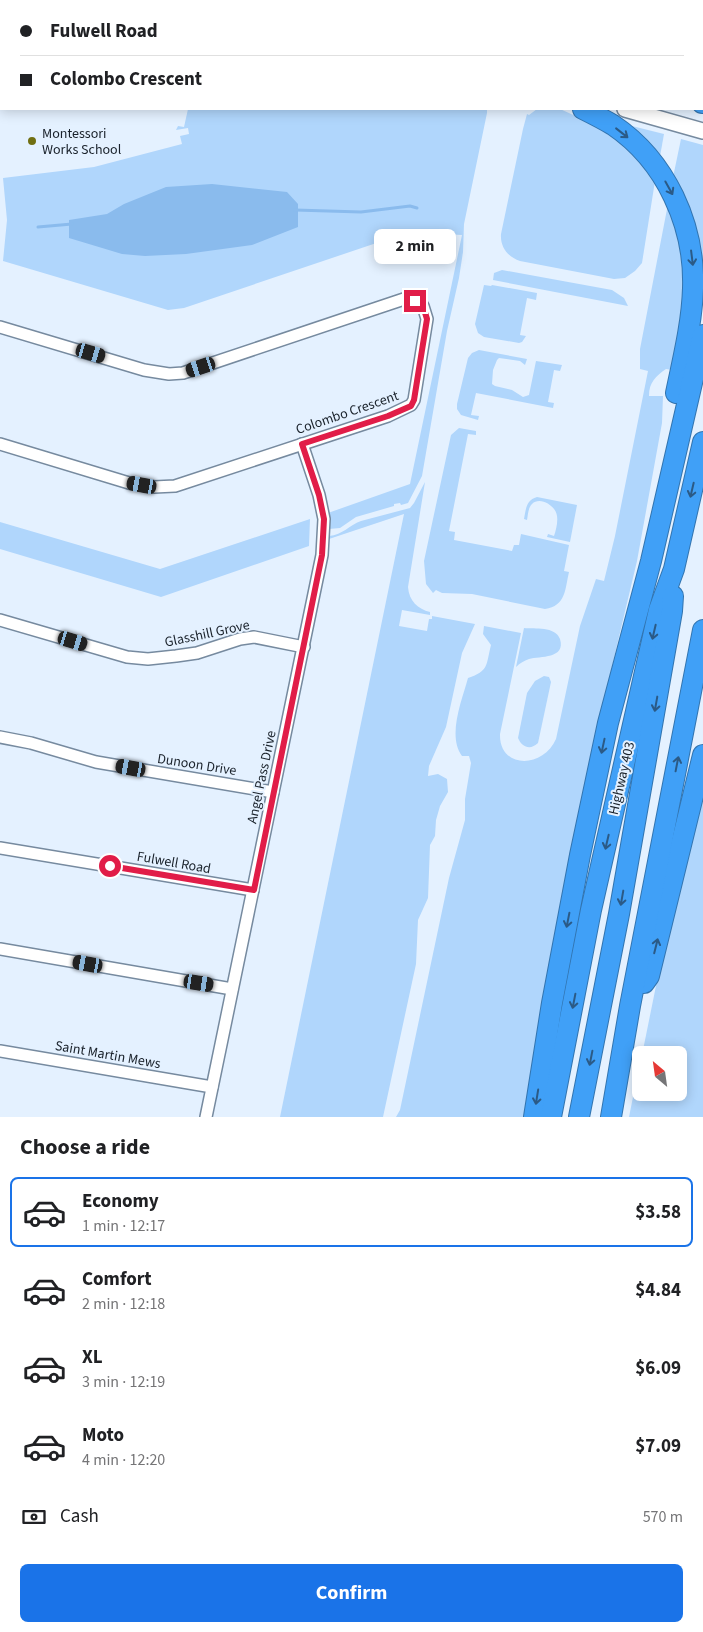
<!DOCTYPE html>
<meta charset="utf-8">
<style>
:root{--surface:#fff;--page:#f6f6f6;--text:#202124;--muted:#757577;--line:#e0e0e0;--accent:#1a73e8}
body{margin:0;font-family:"Source Sans 3",sans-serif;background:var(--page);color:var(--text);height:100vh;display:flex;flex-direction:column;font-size:19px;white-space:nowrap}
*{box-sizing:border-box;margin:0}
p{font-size:16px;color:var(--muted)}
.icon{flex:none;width:28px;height:28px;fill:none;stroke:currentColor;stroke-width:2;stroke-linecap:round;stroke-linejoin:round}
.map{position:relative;height:1117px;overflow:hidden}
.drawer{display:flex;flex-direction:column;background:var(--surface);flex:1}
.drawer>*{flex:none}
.banner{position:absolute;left:0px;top:0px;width:704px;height:110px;box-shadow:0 2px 12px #0003;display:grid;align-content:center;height:110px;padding:0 20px;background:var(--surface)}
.needle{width:32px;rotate:331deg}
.controls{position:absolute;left:632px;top:1046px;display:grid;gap:10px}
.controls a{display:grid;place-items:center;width:55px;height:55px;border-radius:8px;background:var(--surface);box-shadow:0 2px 12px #0003;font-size:25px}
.end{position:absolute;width:22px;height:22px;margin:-11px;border:6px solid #e11d48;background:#fff;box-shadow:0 0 0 2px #fff}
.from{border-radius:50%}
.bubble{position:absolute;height:35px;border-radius:8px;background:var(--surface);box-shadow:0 2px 12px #0003;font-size:16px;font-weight:700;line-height:35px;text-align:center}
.car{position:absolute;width:15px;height:30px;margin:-15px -8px;border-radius:6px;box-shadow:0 0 4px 1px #0007;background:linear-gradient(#222 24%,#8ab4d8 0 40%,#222 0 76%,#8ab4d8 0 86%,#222 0)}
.banner b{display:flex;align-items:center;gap:18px;height:48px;font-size:19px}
.banner b+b{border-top:1px solid var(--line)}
.banner i{width:12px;height:12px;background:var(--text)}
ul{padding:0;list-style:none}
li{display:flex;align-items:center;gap:15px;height:70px;margin:0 10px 8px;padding:0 10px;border:2px solid transparent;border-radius:8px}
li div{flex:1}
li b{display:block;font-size:19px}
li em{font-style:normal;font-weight:700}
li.selected{border-color:var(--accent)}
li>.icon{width:45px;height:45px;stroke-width:1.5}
h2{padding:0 20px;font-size:22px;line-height:60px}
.pay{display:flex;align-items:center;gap:12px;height:55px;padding:0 20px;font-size:19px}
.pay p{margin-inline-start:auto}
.primary-button{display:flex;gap:10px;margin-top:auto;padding:10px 20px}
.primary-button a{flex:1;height:58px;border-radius:8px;background:var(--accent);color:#fff;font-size:20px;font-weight:700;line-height:58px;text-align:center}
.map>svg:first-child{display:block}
</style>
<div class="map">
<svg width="703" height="1117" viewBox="0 0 703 1117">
<rect width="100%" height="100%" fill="#e4f1ff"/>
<g fill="#b0d6fc">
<path d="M112 0H188L191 1H112Z"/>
<path d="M588 0H692L691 1Z"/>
<path d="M188 109H487V113L464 224 463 252 459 278 447 331 422 476 408 503 401 505 400 503 394 504V506L356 517 340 528 329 529 328 513 410 484 462 235 409 232 184 308 168 310 3 261 7 220 3 178 94 167 182 144 180 136 189 134 188 128 176 130 178 126 184 127Z"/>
<path d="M537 109H560L620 136 655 181 642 263 635 271 625 278 614 279 520 261C508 257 500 247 501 234L523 129 527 114 529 115Z"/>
<path d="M632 126 664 134 659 162 630 130Z"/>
<path d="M681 139 703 145V302L696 340 672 182Z"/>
<path d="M668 204C675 223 682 241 684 261 686 297 678 334 673 370L666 369C656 376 649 382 649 396H663L662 423 637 561 595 738 526 1117H396L400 1110 449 878 465 820V799L471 763 469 756H462C447 736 462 700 468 678 489 671 486 665 491 645L483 634 484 626 521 633 500 734C499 769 543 769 556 739L580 626 596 579 604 581 615 536 648 371 640 369V349Z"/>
<path d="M502 270 612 290 624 298 628 306 493 280 494 273Z"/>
<path d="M484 285 491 286 492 285 537 293 536 300 527 298 520 335 526 336 522 342 519 343 484 337 478 333 475 324Z"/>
<path d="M479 350 527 359 525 365 520 361 499 358 497 360 493 370 492 384 495 386 512 390 523 397 529 395 536 361 562 365 560 371 554 370 548 402 554 403 553 408 476 393 471 415 479 416 478 420 461 415 457 409V404L468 358 472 353Z"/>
<path d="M459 428 476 431V435L468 434 449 531 455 532 454 540 512 551 514 545H519L521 534 569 545 564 571 569 572C565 589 566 606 545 609L472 594 442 593 436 590 433 593 426 584 424 561 451 435Z"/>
<path d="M425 482 408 587C409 601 418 609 430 612V615L402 610 399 626 427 631 429 619H432V616L475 624 462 653 446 727 429 766 428 776 438 774 447 779 448 792 440 806 436 820 435 836 430 845 428 898 418 920 416 964 383 1117H280L404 514 329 539V536C343 535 349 525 361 521L410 508 414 503Z"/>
<path d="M537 497 577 505 570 542 547 537 548 534 554 536C556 530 558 522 557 516 556 506 540 496 532 504 528 508 528 515 527 520L524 519C526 509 526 500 537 497Z"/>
<path d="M310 519 309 546 161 597 0 549V522L160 569Z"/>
<path d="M524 628C535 629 555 626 560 639 566 659 540 656 529 659 524 661 520 663 516 667Z"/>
<path d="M544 676 549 677 551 682 538 743C531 750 522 748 518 738L527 693 535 681Z"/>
<path d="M703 794V1117H629L641 1057V1092H679V1055H642L659 971Z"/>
</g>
<path fill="#8abbed" d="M212 184 287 192 298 204V227L252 245 186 254 145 256 122 254 69 238V220L107 214 124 204 166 187Z"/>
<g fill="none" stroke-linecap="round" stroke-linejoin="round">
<g stroke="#8abbed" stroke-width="3">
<path d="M295 210 361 212 410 206 417 208"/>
<path d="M38 227 72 224"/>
</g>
<defs>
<g id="street">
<path d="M0 327 144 370 169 374 183 373 404 299 415 301 423 306 427 319 414 400 411 405 388 416 175 486 154 487 129 483 0 444"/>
<path d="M0 620 127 657 148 659 176 656 197 653 240 639 254 637 304 647"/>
<path d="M0 737 31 743 96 762 273 792"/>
<path d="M0 848 253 890"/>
<path d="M0 949 232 989"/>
<path d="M0 1051 212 1087"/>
<path d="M206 1117 322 555 324 519 319 495 302 444"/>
</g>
<g id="secondary">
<path d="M261 0 266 1"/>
<path d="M348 0 353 1"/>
<path d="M625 109 703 131"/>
</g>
<g id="highway">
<path d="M579 0V1"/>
<path d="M511 1 513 0"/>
<path d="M528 1 529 0"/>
<path d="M702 103H703"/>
<path d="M583 109C593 114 603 119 613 125 666 161 695 225 693 288 692 323 683 359 676 393"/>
<path d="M644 983 649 976 703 755"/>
<path d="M534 1117 552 1003 580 855 608 723 651 561 703 335"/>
<path d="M551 1117 591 910 659 610 674 569 703 442"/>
<path d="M579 1117 619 914 672 611 673 596"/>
<path d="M611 1117 630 1006 703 630"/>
</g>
</defs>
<use href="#street" stroke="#768a9f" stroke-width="14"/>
<use href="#secondary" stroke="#768a9f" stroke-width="18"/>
<use href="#highway" stroke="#3274af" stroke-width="22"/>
<use href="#street" stroke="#fff" stroke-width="11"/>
<use href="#secondary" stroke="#fff" stroke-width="15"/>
<use href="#highway" stroke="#40a0f7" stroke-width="20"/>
</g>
<defs><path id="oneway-shaft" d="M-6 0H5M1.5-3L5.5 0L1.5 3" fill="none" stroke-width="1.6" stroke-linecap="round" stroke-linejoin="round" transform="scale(1.25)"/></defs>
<g stroke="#2b5a86">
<use href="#oneway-shaft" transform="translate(622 133) rotate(38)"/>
<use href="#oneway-shaft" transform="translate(669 188) rotate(61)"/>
<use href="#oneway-shaft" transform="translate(692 258) rotate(83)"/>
<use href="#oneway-shaft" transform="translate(692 490) rotate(103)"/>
<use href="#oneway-shaft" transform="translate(654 632) rotate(103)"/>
<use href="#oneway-shaft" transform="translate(656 704) rotate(100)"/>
<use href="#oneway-shaft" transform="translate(603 746) rotate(102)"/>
<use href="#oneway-shaft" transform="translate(677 764) rotate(-79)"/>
<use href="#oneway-shaft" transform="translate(607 842) rotate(103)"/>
<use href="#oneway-shaft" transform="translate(622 898) rotate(100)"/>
<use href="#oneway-shaft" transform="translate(568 920) rotate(101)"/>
<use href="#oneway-shaft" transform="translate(656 946) rotate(-76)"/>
<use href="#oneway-shaft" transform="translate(574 1001) rotate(101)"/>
<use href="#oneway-shaft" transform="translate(591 1058) rotate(101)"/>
<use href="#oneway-shaft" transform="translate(537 1097) rotate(99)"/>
</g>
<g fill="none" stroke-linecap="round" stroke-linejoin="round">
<path stroke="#e11d48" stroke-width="6" d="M110 866 254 890 322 555 324 519 319 495 302 444 388 416 411 406 414 400 427 319 423 306 415 301"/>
</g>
<circle fill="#706f12" stroke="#e4f1ff" stroke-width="2" cx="32" cy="141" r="5"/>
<g text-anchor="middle" stroke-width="4" stroke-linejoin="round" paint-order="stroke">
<g font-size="14" fill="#19212a" stroke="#e4f1ff" text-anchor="start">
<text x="42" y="138">Montessori<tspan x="42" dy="16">Works School</tspan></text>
</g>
<g font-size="14" fill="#19212a" stroke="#e4f1ff">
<text transform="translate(347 412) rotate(-19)" y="5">Colombo Crescent</text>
<text transform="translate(207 633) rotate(-12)" y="5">Glasshill Grove</text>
<text transform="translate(197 764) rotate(9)" y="5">Dunoon Drive</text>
<text transform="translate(261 777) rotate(-78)" y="5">Angel Pass Drive</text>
<text transform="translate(621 778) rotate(-77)" y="5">Highway 403</text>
<text transform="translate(174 862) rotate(10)" y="5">Fulwell Road</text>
<text transform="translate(108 1054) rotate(10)" y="5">Saint Martin Mews</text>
</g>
</g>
</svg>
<div class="controls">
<a><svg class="needle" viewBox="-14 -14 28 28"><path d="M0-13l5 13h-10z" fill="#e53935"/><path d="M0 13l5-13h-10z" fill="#757577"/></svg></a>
</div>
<i class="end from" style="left:110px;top:866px"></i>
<i class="end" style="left:415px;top:301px"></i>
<div class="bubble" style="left:374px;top:229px;width:82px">2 min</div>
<i class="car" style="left:91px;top:353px;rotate:106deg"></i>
<i class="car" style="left:201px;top:367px;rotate:252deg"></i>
<i class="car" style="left:142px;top:485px;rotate:280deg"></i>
<i class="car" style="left:73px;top:641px;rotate:107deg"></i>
<i class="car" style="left:131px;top:768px;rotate:280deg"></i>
<i class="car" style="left:88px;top:964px;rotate:280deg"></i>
<i class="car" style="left:199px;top:983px;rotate:99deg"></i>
<div class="banner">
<b><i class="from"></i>Fulwell Road</b>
<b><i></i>Colombo Crescent</b>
</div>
</div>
<section class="drawer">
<h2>Choose a ride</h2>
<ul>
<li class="selected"><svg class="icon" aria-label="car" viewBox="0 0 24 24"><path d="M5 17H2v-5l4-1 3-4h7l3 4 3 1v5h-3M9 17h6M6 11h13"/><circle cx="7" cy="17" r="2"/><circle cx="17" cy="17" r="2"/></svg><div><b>Economy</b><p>1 min · 12:17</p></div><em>$3.58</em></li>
<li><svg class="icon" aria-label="car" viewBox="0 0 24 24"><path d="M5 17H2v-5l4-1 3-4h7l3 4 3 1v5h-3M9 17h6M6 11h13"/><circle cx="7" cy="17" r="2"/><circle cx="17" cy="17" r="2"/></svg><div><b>Comfort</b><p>2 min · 12:18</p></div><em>$4.84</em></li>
<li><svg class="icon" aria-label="car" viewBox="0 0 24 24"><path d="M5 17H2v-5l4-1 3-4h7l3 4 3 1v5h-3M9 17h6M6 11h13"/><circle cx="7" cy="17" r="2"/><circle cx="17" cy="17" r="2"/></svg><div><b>XL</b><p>3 min · 12:19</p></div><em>$6.09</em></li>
<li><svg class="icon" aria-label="car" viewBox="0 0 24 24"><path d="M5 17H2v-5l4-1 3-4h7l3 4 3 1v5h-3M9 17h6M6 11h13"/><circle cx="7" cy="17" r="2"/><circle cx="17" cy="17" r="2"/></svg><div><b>Moto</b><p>4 min · 12:20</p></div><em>$7.09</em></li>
</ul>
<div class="pay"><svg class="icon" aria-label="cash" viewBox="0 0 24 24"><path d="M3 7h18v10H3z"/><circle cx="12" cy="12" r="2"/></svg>Cash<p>570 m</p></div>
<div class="primary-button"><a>Confirm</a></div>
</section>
